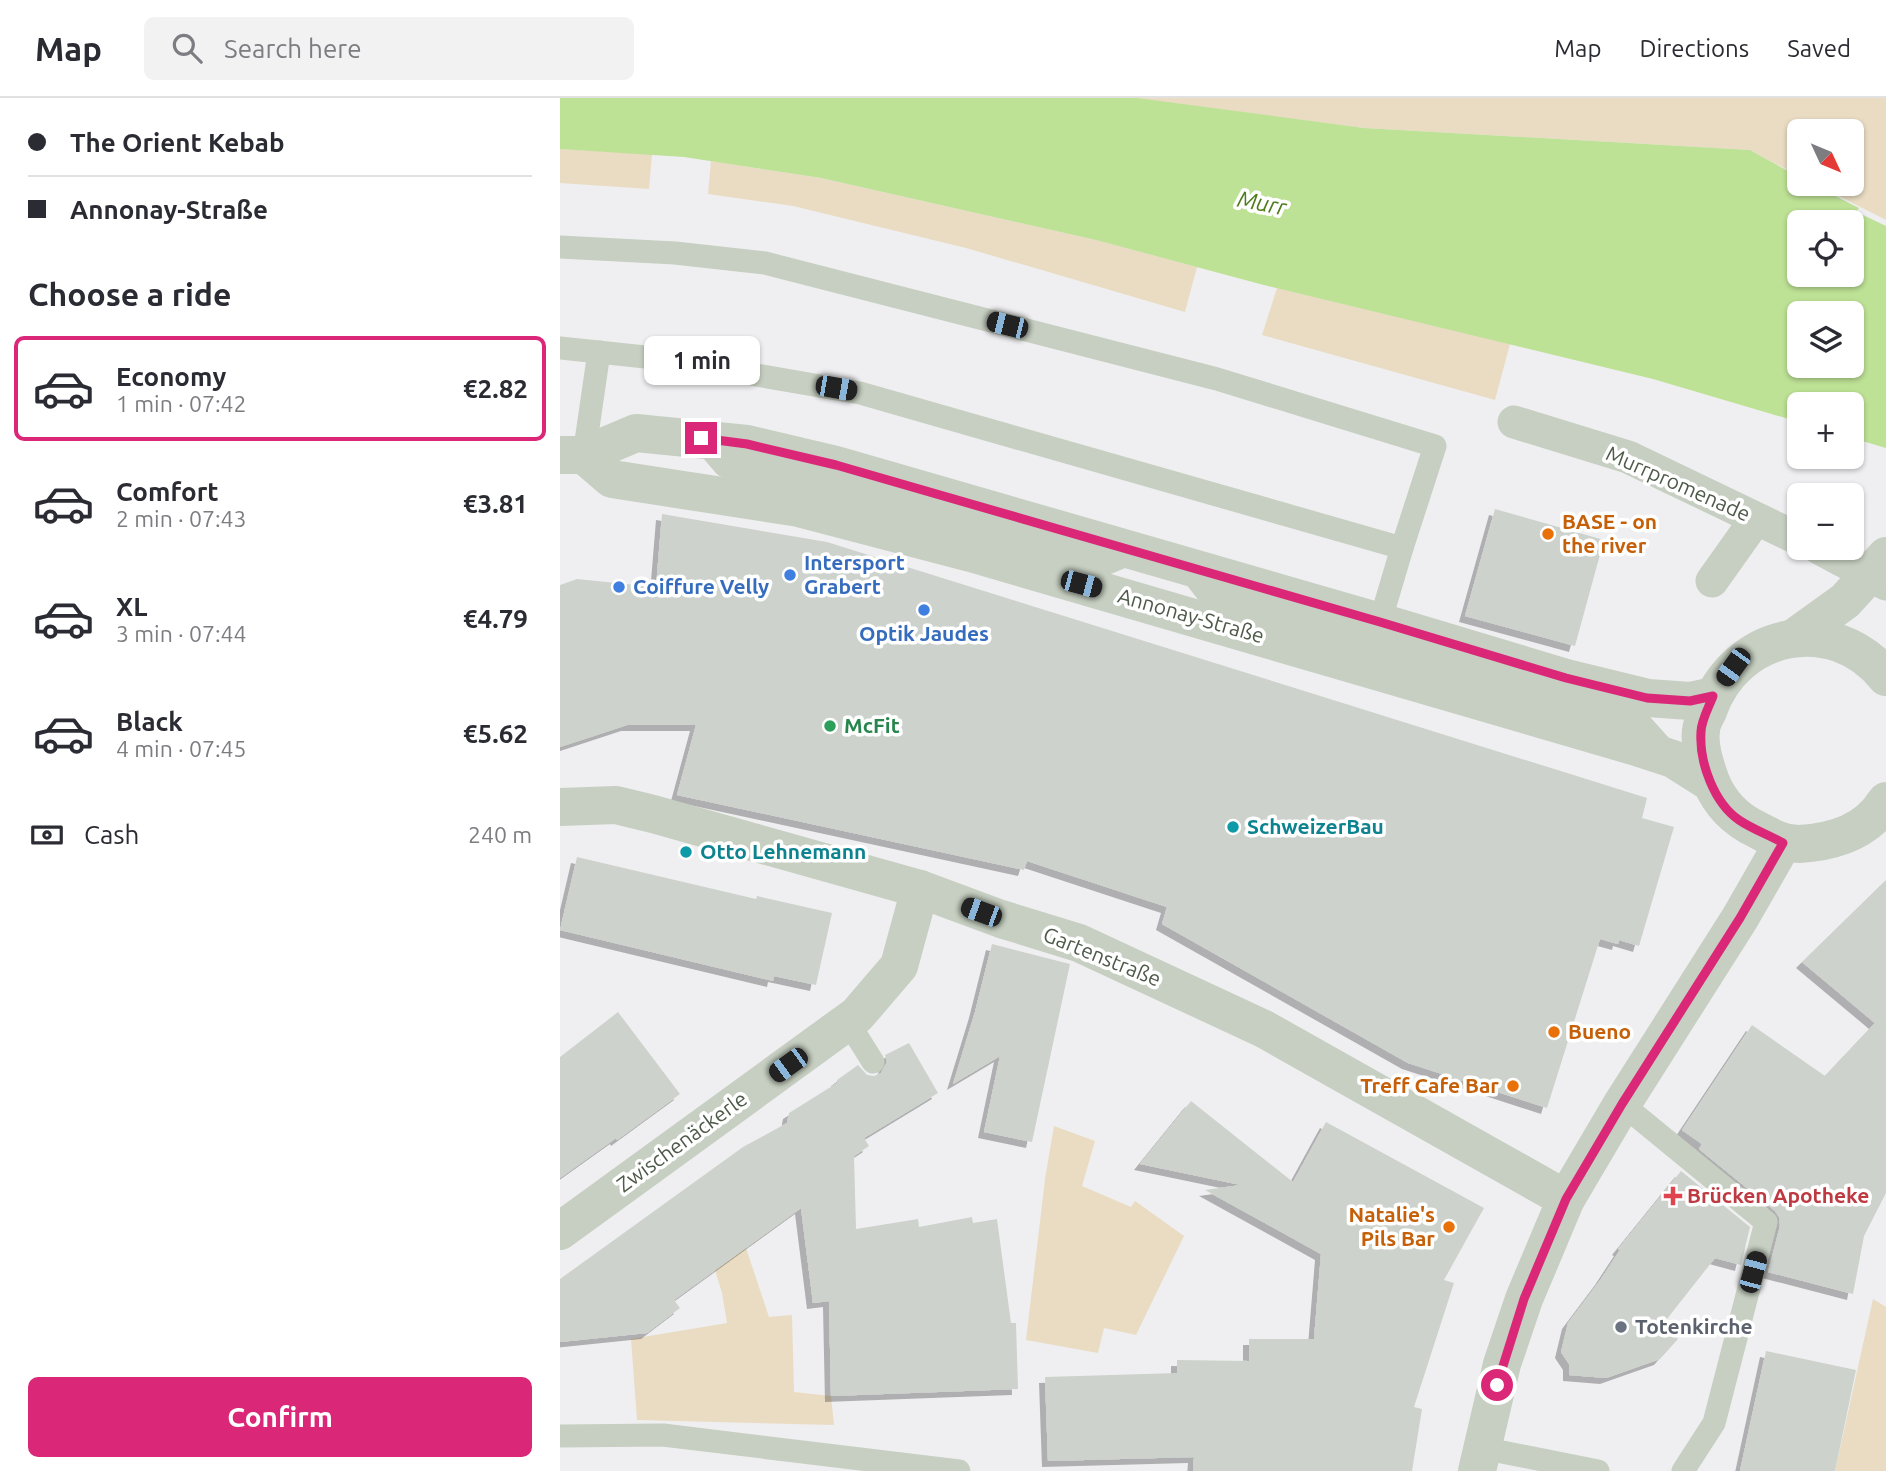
<!DOCTYPE html>
<meta charset="utf-8">
<style>
:root{--surface:#fff;--page:#f2f2f3;--text:#2b2b33;--muted:#7c7c81;--line:#e1e1e2;--accent:#db2777}
body{margin:0;font-family:Ubuntu,sans-serif;background:var(--page);color:var(--text);height:100vh;display:flex;flex-direction:column;font-size:26px;white-space:nowrap}
*{box-sizing:border-box;margin:0}
p{font-size:23px;color:var(--muted)}
.icon{flex:none;width:38px;height:38px;fill:none;stroke:currentColor;stroke-width:2;stroke-linecap:round;stroke-linejoin:round}
.map{position:relative;flex:1;overflow:hidden}
.panel{display:flex;flex-direction:column;background:var(--surface);width:560px}
.panel>*{flex:none}
.hud{display:grid;align-content:center;height:154px;padding:0 28px;background:var(--surface)}
.needle{width:46px;rotate:134deg}
.tools{position:absolute;left:1227px;top:21px;display:grid;gap:14px}
.tools a{display:grid;place-items:center;width:77px;height:77px;border-radius:10px;background:var(--surface);box-shadow:0 2px 5px #0004;font-size:35px}
.end{position:absolute;width:32px;height:32px;margin:-16px;border:9px solid #db2777;background:#fff;box-shadow:0 0 0 4px #fff}
.from{border-radius:50%}
.bubble{position:absolute;height:49px;border-radius:10px;background:var(--surface);box-shadow:0 2px 5px #0004;font-size:23px;font-weight:700;line-height:49px;text-align:center}
.car{position:absolute;width:21px;height:42px;margin:-21px -10px;border-radius:9px;box-shadow:0 0 5px 2px #0007;background:linear-gradient(#222 24%,#8ab4d8 0 40%,#222 0 76%,#8ab4d8 0 86%,#222 0)}
.hud b{display:flex;align-items:center;gap:24px;height:66px;font-size:26px}
.hud b+b{border-top:2px solid var(--line)}
.hud i{width:18px;height:18px;background:var(--text)}
ul{padding:0;list-style:none}
li{display:flex;align-items:center;gap:21px;height:105px;margin:0 14px 10px;padding:0 14px;border:4px solid transparent;border-radius:10px}
li div{flex:1}
li b{display:block;font-size:26px}
li em{font-style:normal;font-weight:700}
li.current{border-color:var(--accent)}
li>.icon{width:63px;height:63px;stroke-width:1.5}
h2{padding:0 28px;font-size:32px;line-height:84px}
.pay{display:flex;align-items:center;gap:18px;height:77px;padding:0 28px;font-size:26px}
.pay p{margin-inline-start:auto}
.primary-button{display:flex;gap:14px;margin-top:auto;padding:14px 28px}
.primary-button a{flex:1;height:80px;border-radius:10px;background:var(--accent);color:#fff;font-size:28px;font-weight:700;line-height:80px;text-align:center}
header{display:flex;align-items:center;gap:42px;box-sizing:border-box;height:98px;padding:0 35px;background:var(--surface);border-bottom:2px solid var(--line)}
header strong{font-size:33px}
nav{display:flex;gap:38px;margin-inline-start:auto;font-size:24px}
.search{width:490px;height:63px;background:var(--page);display:flex;align-items:center;gap:18px;box-sizing:border-box;padding:0 24px;border-radius:10px;color:var(--muted);font-size:26px}
main{display:flex;flex:1;min-height:0}
.map>svg:first-child{display:block}
</style>
<header>
<strong>Map</strong>
<div class="search"><svg class="icon" aria-label="search" viewBox="0 0 24 24"><circle cx="10" cy="10" r="6"/><path d="M15 15l6 6"/></svg>Search here</div>
<nav><a>Map</a><a>Directions</a><a>Saved</a></nav>
</header>
<main>
<section class="panel">
<div class="hud">
<b><i class="from"></i>The Orient Kebab</b>
<b><i></i>Annonay-Straße</b>
</div>
<h2>Choose a ride</h2>
<ul>
<li class="current"><svg class="icon" aria-label="car" viewBox="0 0 24 24"><path d="M5 17H2v-5l4-1 3-4h7l3 4 3 1v5h-3M9 17h6M6 11h13"/><circle cx="7" cy="17" r="2"/><circle cx="17" cy="17" r="2"/></svg><div><b>Economy</b><p>1 min · 07:42</p></div><em>€2.82</em></li>
<li><svg class="icon" aria-label="car" viewBox="0 0 24 24"><path d="M5 17H2v-5l4-1 3-4h7l3 4 3 1v5h-3M9 17h6M6 11h13"/><circle cx="7" cy="17" r="2"/><circle cx="17" cy="17" r="2"/></svg><div><b>Comfort</b><p>2 min · 07:43</p></div><em>€3.81</em></li>
<li><svg class="icon" aria-label="car" viewBox="0 0 24 24"><path d="M5 17H2v-5l4-1 3-4h7l3 4 3 1v5h-3M9 17h6M6 11h13"/><circle cx="7" cy="17" r="2"/><circle cx="17" cy="17" r="2"/></svg><div><b>XL</b><p>3 min · 07:44</p></div><em>€4.79</em></li>
<li><svg class="icon" aria-label="car" viewBox="0 0 24 24"><path d="M5 17H2v-5l4-1 3-4h7l3 4 3 1v5h-3M9 17h6M6 11h13"/><circle cx="7" cy="17" r="2"/><circle cx="17" cy="17" r="2"/></svg><div><b>Black</b><p>4 min · 07:45</p></div><em>€5.62</em></li>
</ul>
<div class="pay"><svg class="icon" aria-label="cash" viewBox="0 0 24 24"><path d="M3 7h18v10H3z"/><circle cx="12" cy="12" r="2"/></svg>Cash<p>240 m</p></div>
<div class="primary-button"><a>Confirm</a></div>
</section>
<div class="map">
<svg width="1326" height="1373" viewBox="0 0 1326 1373">
<defs>
<filter id="shadow"><feDropShadow dx="-6" dy="6" stdDeviation="0" flood-color="#0004"/></filter>
</defs>
<rect width="100%" height="100%" fill="#efeff1"/>
<g fill="#e9dcc3">
<path d="M571 0H1326V122L1255 86H1292V33H1239V78L1190 52 804 30Z"/>
<path d="M0 51 92 56 89 91 0 85Z"/>
<path d="M151 63 261 80 536 142 637 169 625 214 406 150 233 108 148 96Z"/>
<path d="M717 190 950 246 935 302 702 237Z"/>
<path d="M494 1028 535 1043 522 1088 571 1109 575 1103 624 1138 576 1237 544 1230 538 1255 466 1242 485 1081Z"/>
<path d="M186 1150 209 1219 232 1217 234 1294 271 1298 274 1327 77 1322 71 1241 167 1225 162 1195 155 1172Z"/>
<path d="M1313 1201 1326 1209V1373H1275Z"/>
</g>
<path fill="#bde195" fill-rule="evenodd" d="M0 0H577L804 30 1190 52 1239 79V86H1252L1299 110 1289 124H1239V177H1292V128L1303 117 1326 128V350L1292 340V306H1239V324L1093 281 700 186 536 142 261 80 124 59 0 51ZM1239 215H1292V268H1239Z"/>
<g fill="#cdd3cc" filter="url(#shadow)">
<path d="M935 411 1044 442 1015 548 905 518Z"/>
<path d="M102 416 267 444 1087 700 1082 720 1114 729 1079 848 1059 842 1058 846 1040 841 987 1010 848 965 602 826 607 809 467 763 464 772 117 697 136 627H67L0 649V487L17 481 96 489Z"/>
<path d="M17 759 196 801 197 798 272 815 256 887 214 878 213 883 0 832Z"/>
<path d="M1326 782V1095L1304 1138 1293 1196 1208 1174 1220 1128 1219 1119 1215 1113 1139 1051 1142 1046 1122 1032 1192 927 1265 978 1315 925 1242 864Z"/>
<path d="M432 846 510 866 472 1044 424 1034 440 958 393 986 415 914Z"/>
<path d="M58 914 120 996 57 1042 56 1040 0 1080V959Z"/>
<path d="M349 945 378 995 304 1040 309 1048 294 1058 296 1131 358 1121 359 1129 412 1119 413 1125 437 1121 451 1225H456L458 1291 271 1298 269 1203 253 1205 241 1110 114 1202 120 1210 87 1235 0 1244V1181L183 1049 227 1025 229 1015 277 985V982L298 967 307 977 314 978 321 975 327 964 325 957Z"/>
<path d="M631 1003 733 1084 766 1024 924 1110 884 1182 894 1185 854 1309 862 1311 852 1373H633L634 1359 488 1363 485 1279 617 1275V1262L689 1263V1241H754L761 1156 645 1092 681 1087 580 1066Z"/>
<path d="M1121 1073 1190 1129 1181 1167 1155 1160 1103 1226 1118 1241 1100 1261 1046 1280 1009 1277V1266L1001 1254 1008 1225 1041 1181 1060 1152 1058 1151Z"/>
<path d="M1206 1253 1296 1272 1275 1373H1180Z"/>
</g>
<g fill="none" stroke-linecap="round" stroke-linejoin="round">
<g stroke="#c6cfc1" stroke-width="23">
<path d="M0 149 115 155 205 165 657 281 875 348 842 450 300 295 104 261 0 250"/>
<path d="M141 340 165 368 271 388 542 467 574 454"/>
<path d="M24 357 39 254"/>
<path d="M628 470 649 497 1079 624 1107 655"/>
<path d="M820 524 842 450"/>
<path d="M288 924 313 964"/>
<path d="M1062 1006 1206 1124 1154 1325 1123 1373"/>
<path d="M0 1338 103 1337 399 1373"/>
<path d="M922 1350 1038 1373"/>
</g>
<g stroke="#c6cfc1" stroke-width="33">
<path d="M954 324 1068 359 1239 441"/>
<path d="M1259 450 1326 486"/>
<path d="M1152 483 1196 421"/>
</g>
<g stroke="#c6cfc1" stroke-width="38">
<path d="M1235 539 1285 503 1326 458"/>
<path d="M0 709 56 707 93 716 360 791 441 821 519 845 704 931 1006 1101"/>
<path d="M0 1133 297 917 339 868 360 791"/>
</g>
<g stroke="#c6cfc1" stroke-width="38">
<path d="M0 357H24L76 335 187 346 276 367 820 524 1006 580 1088 600 1130 603 1153 598"/>
<path d="M24 357 52 381 239 410 411 455 1073 648 1113 661 1151 685"/>
<path d="M1326 579C1273 513 1175 534 1148 613 1145 619 1141 627 1141 633 1139 646 1144 663 1148 675 1155 698 1169 716 1190 728 1206 736 1220 746 1239 746 1274 744 1307 734 1326 703"/>
<path d="M917 1373 942 1266 964 1201 1006 1101 1062 1006 1180 820 1223 745"/>
</g>
</g>
<g fill="none" stroke-linecap="round" stroke-linejoin="round">
<path stroke="#db2777" stroke-width="9" d="M141 340 187 346 276 367 820 524 1006 580 1087 600 1130 603 1153 598C1149 609 1141 623 1141 634 1139 664 1154 705 1179 722 1192 731 1209 737 1223 745L1180 820 1062 1006 1006 1101 964 1201 937 1287"/>
</g>
<g fill="#e8710a" stroke="#fff" stroke-width="2.5">
<circle cx="988" cy="436" r="7"/>
<circle cx="994" cy="934" r="7"/>
<circle cx="953" cy="988" r="7"/>
<circle cx="889" cy="1129" r="7"/>
</g>
<g fill="#3f7fe0" stroke="#fff" stroke-width="2.5">
<circle cx="230" cy="477" r="7"/>
<circle cx="59" cy="489" r="7"/>
<circle cx="364" cy="512" r="7"/>
</g>
<circle fill="#2e9e5b" stroke="#fff" stroke-width="2.5" cx="270" cy="628" r="7"/>
<g fill="#0f9aa8" stroke="#fff" stroke-width="2.5">
<circle cx="673" cy="729" r="7"/>
<circle cx="126" cy="754" r="7"/>
</g>
<path fill="#e0444e" stroke="#fff" stroke-width="2.5" d="M1109.5 1087.5h7v7h7v7h-7v7h-7v-7h-7v-7h7z"/>
<circle fill="#6b7280" stroke="#fff" stroke-width="2.5" cx="1061" cy="1229" r="7"/>
<g text-anchor="middle" stroke-width="7" stroke-linejoin="round" paint-order="stroke">
<g font-size="21" fill="#4e5a49" stroke="#fff">
<text transform="translate(1118 386) rotate(24)" y="7">Murrpromenade</text>
<text transform="translate(631 518) rotate(16)" y="7">Annonay-Straße</text>
<text transform="translate(542 859) rotate(22)" y="7">Gartenstraße</text>
<text transform="translate(122 1044) rotate(-36)" y="7">Zwischenäckerle</text>
</g>
<g font-size="21" font-weight="bold" fill="#c56008" stroke="#fff" text-anchor="start">
<text x="1002" y="431">BASE - on<tspan x="1002" dy="24">the river</tspan></text>
<text x="1008" y="941">Bueno</text>
<text x="939" y="995" text-anchor="end">Treff Cafe Bar</text>
<text x="875" y="1124" text-anchor="end">Natalie's<tspan x="875" dy="24">Pils Bar</tspan></text>
</g>
<g font-size="21" font-weight="bold" fill="#366cbe" stroke="#fff" text-anchor="start">
<text x="244" y="472">Intersport<tspan x="244" dy="24">Grabert</tspan></text>
<text x="73" y="496">Coiffure Velly</text>
<text x="364" y="543" text-anchor="middle">Optik Jaudes</text>
</g>
<g font-size="21" font-weight="bold" fill="#27864d" stroke="#fff" text-anchor="start">
<text x="284" y="635">McFit</text>
</g>
<g font-size="21" font-weight="bold" fill="#0d838f" stroke="#fff" text-anchor="start">
<text x="687" y="736">SchweizerBau</text>
<text x="140" y="761">Otto Lehnemann</text>
</g>
<g font-size="21" font-weight="bold" fill="#be3a42" stroke="#fff" text-anchor="start">
<text x="1127" y="1105">Brücken Apotheke</text>
</g>
<g font-size="21" font-weight="bold" fill="#5b616d" stroke="#fff" text-anchor="start">
<text x="1075" y="1236">Totenkirche</text>
</g>
<g font-size="23" font-style="italic" fill="#4f7d1b" stroke="#fff">
<text transform="translate(702 105) rotate(11)" y="8">Murr</text>
</g>
</g>
</svg>
<div class="tools">
<a><svg class="needle" viewBox="-14 -14 28 28"><path d="M0-13l5 13h-10z" fill="#e53935"/><path d="M0 13l5-13h-10z" fill="#7c7c81"/></svg></a>
<a><svg class="icon" aria-label="locate" viewBox="0 0 24 24"><circle cx="12" cy="12" r="6"/><path d="M12 2v4M12 18v4M2 12h4M18 12h4"/></svg></a>
<a><svg class="icon" aria-label="layers" viewBox="0 0 24 24"><path d="M12 4l9 5-9 5-9-5zM3 14l9 5 9-5"/></svg></a>
<a>+</a>
<a>−</a>
</div>
<i class="end from" style="left:937px;top:1287px"></i>
<i class="end" style="left:141px;top:340px"></i>
<div class="bubble" style="left:84px;top:238px;width:116px">1 min</div>
<i class="car" style="left:447px;top:227px;rotate:284deg"></i>
<i class="car" style="left:276px;top:290px;rotate:100deg"></i>
<i class="car" style="left:521px;top:486px;rotate:105deg"></i>
<i class="car" style="left:1173px;top:569px;rotate:216deg"></i>
<i class="car" style="left:421px;top:814px;rotate:290deg"></i>
<i class="car" style="left:228px;top:967px;rotate:234deg"></i>
<i class="car" style="left:1193px;top:1174px;rotate:15deg"></i>
</div>
</main>
